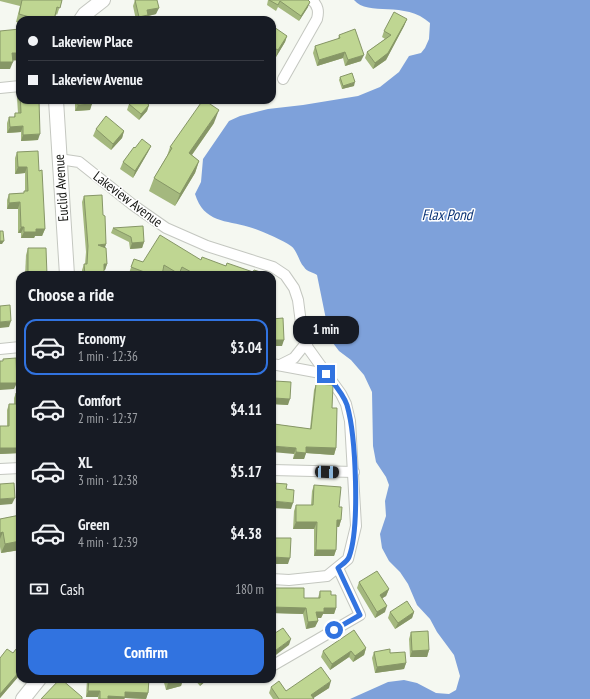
<!DOCTYPE html>
<meta charset="utf-8">
<style>
:root{--surface:#171b24;--page:#242831;--text:#f1f3f6;--muted:#9ea1a6;--line:#363941;--accent:#3173e0}
body{margin:0;font-family:"PT Sans Narrow",sans-serif;background:var(--page);color:var(--text);height:100vh;display:flex;flex-direction:column;font-size:15px;white-space:nowrap}
*{box-sizing:border-box;margin:0}
p{font-size:13px;color:var(--muted)}
.icon{flex:none;width:22px;height:22px;fill:none;stroke:currentColor;stroke-width:2;stroke-linecap:round;stroke-linejoin:round}
.map{position:relative;flex:1;overflow:hidden}
.drawer{position:absolute;left:16px;top:271px;width:260px;height:412px;display:flex;flex-direction:column;background:var(--surface);border-radius:12px;box-shadow:0 1px 3px #0004}
.drawer>*{flex:none}
.guide{position:absolute;left:16px;top:16px;width:260px;height:88px;border-radius:12px;box-shadow:0 1px 3px #0004;display:grid;align-content:center;height:88px;padding:0 12px;background:var(--surface)}
.end{position:absolute;width:18px;height:18px;margin:-9px;border:5px solid #3173e0;background:#fff;box-shadow:0 0 0 2px #fff}
.from{border-radius:50%}
.bubble{position:absolute;height:28px;border-radius:12px;background:var(--surface);box-shadow:0 1px 3px #0004;font-size:13px;font-weight:700;line-height:28px;text-align:center}
.car{position:absolute;width:12px;height:24px;margin:-12px -6px;border-radius:5px;box-shadow:0 0 3px 1px #0007;background:linear-gradient(#222 24%,#8ab4d8 0 40%,#222 0 76%,#8ab4d8 0 86%,#222 0)}
.guide b{display:flex;align-items:center;gap:14px;height:38px;font-size:15px}
.guide b+b{border-top:1px solid var(--line)}
.guide i{width:10px;height:10px;background:var(--text)}
ul{padding:0;list-style:none}
li{display:flex;align-items:center;gap:12px;height:56px;margin:0 8px 6px;padding:0 4px;border:2px solid transparent;border-radius:12px}
li div{flex:1}
li b{display:block;font-size:15px}
li em{font-style:normal;font-weight:700}
li.on{border-color:var(--accent)}
li>.icon{width:36px;height:36px;stroke-width:1.5}
h2{padding:0 12px;font-size:18px;line-height:48px}
.pay{display:flex;align-items:center;gap:10px;height:44px;padding:0 12px;font-size:15px}
.pay p{margin-inline-start:auto}
.button{display:flex;gap:8px;margin-top:auto;padding:8px 12px}
.button a{flex:1;height:46px;border-radius:12px;background:var(--accent);color:#fff;font-size:16px;font-weight:700;line-height:46px;text-align:center}
.map>svg:first-child{display:block}
</style>
<div class="map">
<svg width="590" height="699" viewBox="0 0 590 699">
<rect width="100%" height="100%" fill="#f5f8f1"/>
<path fill="#7ea1da" d="M354 0H590V699H350L388 682 404 680 417 683 436 693 449 694 456 690 460 676 454 655 437 632 430 619 417 605 408 584 400 572 389 561 382 548 380 534 386 516 385 501 389 485 386 477 376 462 373 446 372 392 364 375 351 360 339 351 330 339 317 275C313 272 307 272 304 267 299 262 297 250 291 246 282 240 260 230 249 227 226 220 204 223 195 194L201 182 203 159 229 121 240 116 268 109 303 105 358 96 380 87 399 72 409 56 421 53 425 48 429 39 430 23C405 0 368 17 354 0Z"/>
<g fill="none" stroke-linecap="round" stroke-linejoin="round">
<defs>
<g id="street">
<path d="M283 79 317 19C319 11 318 6 312 0"/>
<path d="M0 88 20 86"/>
<path d="M59 159 79 162 133 205 166 228 207 246 273 267 285 275 294 288 298 300 302 331 308 348 341 394 346 404 350 421 356 526 348 559 327 576 289 580 272 579"/>
<path d="M0 349 20 347"/>
<path d="M272 364 326 374"/>
<path d="M280 365 294 358 306 343"/>
<path d="M0 469 20 468"/>
<path d="M272 470 354 472"/>
<path d="M272 666 360 615 338 568"/>
</g>
<g id="secondary">
<path d="M81 20 85 14 103 0"/>
<path d="M56 100 67 275"/>
<path d="M23 699 39 679"/>
</g>
</defs>
<use href="#street" stroke="#c4c7c0" stroke-width="12"/>
<use href="#secondary" stroke="#c4c7c0" stroke-width="16"/>
<use href="#street" stroke="#fff" stroke-width="10"/>
<use href="#secondary" stroke="#fff" stroke-width="14"/>
</g>
<g fill="#a4b87e">
<path d="M0 0H62L57 15 56 14 54 20H20V23L16 22 20 6 0 1Z"/>
<path d="M135 0H157L156 14 148 16 146 20H136L133 6Z"/>
<path d="M268 0H308V7L299 21 278 7 276 11 267 5Z"/>
<path d="M407 19 404 26 386 60 373 69 365 58 367 52 385 39 382 37 384 31Z"/>
<path d="M272 30 287 36 285 42 276 57 272 54Z"/>
<path d="M339 35 361 61 345 66 343 58 317 66 313 53 315 46 338 39Z"/>
<path d="M340 77 354 86 342 89 339 80Z"/>
<path d="M20 91 38 140 21 141V132L7 133V123L9 117H14L15 113H18L17 98Z"/>
<path d="M75 100H92L90 110 75 111Z"/>
<path d="M129 104 149 105 147 111 139 120 127 110Z"/>
<path d="M214 123 192 155 199 161 195 173 175 206 149 191 154 178 167 156 170 147Z"/>
<path d="M96 129 124 131 122 138 111 150 93 136Z"/>
<path d="M151 146 148 152 133 178 120 169 123 162 135 148Z"/>
<path d="M17 152 39 171 45 229 42 236H35L34 238H21V233H18V209H7V200L9 194 24 193V191H25V173L15 174V158Z"/>
<path d="M84 196 103 215 106 244 105 247 107 264 105 270H104V275H82V270L84 264H85L86 252 82 202Z"/>
<path d="M113 228 144 242 142 248 130 249 129 242 111 233Z"/>
<path d="M28 248 47 275H25L26 255Z"/>
<path d="M134 259 143 262 201 260 267 275H183L180 273 179 275H168L163 272 162 275H133L129 273Z"/>
<path d="M275 381 288 405 272 404 273 387Z"/>
<path d="M316 384 332 408 336 448 334 455 306 453 304 459H293L294 454 272 429 274 424 310 429 314 390Z"/>
<path d="M16 393H20V453L0 454 7 426V410L9 404H14V398Z"/>
<path d="M314 485 339 507 341 520 339 527H337L336 550 334 556H314V529H293L294 511 296 505H311L312 491Z"/>
<path d="M20 515V550L1 553 0 547V519Z"/>
<path d="M359 582 389 589 386 596 382 598 385 612 375 618 357 588Z"/>
<path d="M272 588 304 598H318L320 591 331 595 336 608 334 614H323L321 618H317L318 621 315 627 306 629 303 614 272 613Z"/>
<path d="M390 612H414L412 618 395 629 388 618Z"/>
<path d="M411 632 429 650 427 657H410L409 639Z"/>
<path d="M20 644V679H21L20 680 18 677 0 698V658L13 653Z"/>
<path d="M366 648 364 655 353 662 349 657 330 670 321 657 323 651Z"/>
<path d="M374 652 390 653 406 663 404 669 375 673 372 658Z"/>
<path d="M87 679H149L148 693 146 699 125 698 124 699H98V697H86Z"/>
<path d="M163 679H183L181 686 166 690Z"/>
<path d="M194 679H208L200 686Z"/>
<path d="M271 687 286 691 329 688 313 698 314 699H273L269 693Z"/>
</g>
<g fill="#869666">
<path d="M310 2 308 7 299 21 301 16Z"/>
<path d="M159 8 156 14 148 16 146 20H138L139 17 147 10Z"/>
<path d="M407 19 404 26 386 60 373 69 375 63Z"/>
<path d="M287 36 285 42 276 57 278 50Z"/>
<path d="M345 52 343 58 317 66 319 60Z"/>
<path d="M12 53H20V60L9 61Z"/>
<path d="M364 55 361 61 345 66 348 60Z"/>
<path d="M0 62H13L10 69H0Z"/>
<path d="M355 82 354 86 342 89 343 86Z"/>
<path d="M92 104 90 110 75 111 78 105Z"/>
<path d="M149 105 147 111 139 120 141 114Z"/>
<path d="M219 110 214 123 184 166 189 153Z"/>
<path d="M23 126 21 132 7 133 10 127Z"/>
<path d="M124 131 122 138 111 150 113 144Z"/>
<path d="M40 134 38 140 21 141 23 135Z"/>
<path d="M151 146 148 152 133 178 135 171Z"/>
<path d="M199 161 195 173 175 206 180 194Z"/>
<path d="M18 167H27L25 173 15 174Z"/>
<path d="M20 202 18 209H7L9 203Z"/>
<path d="M21 227H24L21 233H18Z"/>
<path d="M36 229H45L42 236H35L34 238H21L24 232Z"/>
<path d="M0 241H4L2 244H0Z"/>
<path d="M144 242 142 248 130 249 132 243Z"/>
<path d="M106 244 104 250 98 245Z"/>
<path d="M104 264H107L105 270H101Z"/>
<path d="M11 321 9 327 0 328V322Z"/>
<path d="M272 340H284L282 346H272Z"/>
<path d="M0 383H17L14 389 0 390Z"/>
<path d="M274 398 290 399 288 405 272 404Z"/>
<path d="M272 446 296 448 294 454 272 452Z"/>
<path d="M306 447 336 448 334 455 306 453 304 459H293L296 452Z"/>
<path d="M0 448H20V453L0 454Z"/>
<path d="M15 498 12 504 0 505V499Z"/>
<path d="M272 501 293 503 291 509 272 508Z"/>
<path d="M337 520H341L339 527 334 526Z"/>
<path d="M296 522H317L314 529H293Z"/>
<path d="M3 532 0 539V533Z"/>
<path d="M20 541V550L1 553 5 544Z"/>
<path d="M316 550H336L334 556H314Z"/>
<path d="M272 557 290 558 288 564H272Z"/>
<path d="M389 589 386 596 378 601 380 595Z"/>
<path d="M387 606 385 612 375 618 377 612Z"/>
<path d="M272 607 306 608 303 614 272 613Z"/>
<path d="M324 608H336L334 614H323L321 618H314L316 612Z"/>
<path d="M414 612 412 618 395 629 398 623Z"/>
<path d="M318 621 315 627 306 629 308 622Z"/>
<path d="M291 639 289 645 272 658V653Z"/>
<path d="M366 648 364 655 353 662 355 656Z"/>
<path d="M429 650 427 657H410L412 651Z"/>
<path d="M351 651 349 657 330 670 332 664Z"/>
<path d="M406 663 404 669 375 673 377 667Z"/>
<path d="M20 671 18 677 0 698V694Z"/>
<path d="M183 679 181 686 166 690 168 683Z"/>
<path d="M203 679H208L200 686 202 680Z"/>
<path d="M331 681 329 688 312 699 311 695Z"/>
<path d="M88 691H100L98 697H86Z"/>
<path d="M125 692 148 693 146 699 125 698 124 699H107L108 696Z"/>
</g>
<g fill="#bfd692" stroke="#869666">
<path d="M22 0H62L60 8 57 7 54 20H40L19 14Z"/>
<path d="M135 0H157L159 8 147 10 148 15 139 17Z"/>
<path d="M269 0H308L310 2 301 16 280 1 278 5Z"/>
<path d="M394 12 407 19 388 53 375 63 367 52 391 35 384 31Z"/>
<path d="M274 27 287 36 278 50 272 47V30Z"/>
<path d="M20 29V53H12L13 62H0V31Z"/>
<path d="M355 29 364 55 348 60 345 52 319 60 315 46 340 38 339 35Z"/>
<path d="M352 73 355 82 343 86 340 77Z"/>
<path d="M20 91V100H39L40 134 23 135V126L10 127 9 117H15V113H21Z"/>
<path d="M77 100H92V104L78 105Z"/>
<path d="M132 100H143L149 105 141 114 129 104Z"/>
<path d="M203 100H204L219 110 189 153 199 161 180 194 154 178 172 148 170 147Z"/>
<path d="M106 116 124 131 113 144 96 129Z"/>
<path d="M142 139 151 146 135 171 123 162 134 147 135 148Z"/>
<path d="M38 151 39 171 42 170 45 229H36V232H24V227H21L20 202 9 203V194L24 193V191H28L27 167H18L17 152Z"/>
<path d="M102 195 103 215 105 216 106 244 98 245 106 248 107 264H104V275H85L84 264H87L88 246 84 196Z"/>
<path d="M143 226 144 242 132 243 131 237 113 228Z"/>
<path d="M0 231H3L4 241H0Z"/>
<path d="M160 235 201 260 202 257 226 266 227 263 253 272 254 270 267 274V275H198L193 273 182 267 179 274 164 265 162 275H145L146 273H147L131 267 134 259 143 262Z"/>
<path d="M28 248H46L47 275H28Z"/>
<path d="M10 305 11 321 0 322V306Z"/>
<path d="M283 318 284 340H272V319Z"/>
<path d="M16 358 17 383H0V361H3V359Z"/>
<path d="M275 381 291 382 290 399 274 398Z"/>
<path d="M316 384 333 385 332 408H337L336 448 306 447V453L296 452V448L272 446V429H274V424L311 429Z"/>
<path d="M16 393H20V448H0V426H9V404H16Z"/>
<path d="M14 483 15 498 0 499V484Z"/>
<path d="M273 483 287 484 286 489 294 490 293 503 272 501V485H273Z"/>
<path d="M314 485 341 487 339 507H342L341 520H337L336 550H316L317 522H296V505H313Z"/>
<path d="M20 515V541L5 544 3 532 0 533V519Z"/>
<path d="M272 538H291L290 558 272 557Z"/>
<path d="M377 571 389 589 380 595 387 606 377 612 359 582Z"/>
<path d="M272 588H304V598H320V591H331V595H336V608H324V612H316L318 621 308 622 306 608 272 607Z"/>
<path d="M407 601 414 612 398 623 390 612Z"/>
<path d="M283 628 291 639 272 653V635Z"/>
<path d="M354 630 366 648 355 656 351 651 332 664 323 651Z"/>
<path d="M428 631 429 650 412 651 411 632Z"/>
<path d="M20 644V671L0 694V658L7 649 13 653Z"/>
<path d="M390 649V653L405 652 406 663 377 667 374 652Z"/>
<path d="M321 667 331 681 311 695 314 699H279L271 687 279 681 286 691Z"/>
<path d="M60 679H61L82 697V699H41Z"/>
<path d="M89 679H149L148 693 125 692V697L108 696V699H100V691H88Z"/>
<path d="M167 679H183L168 683Z"/>
</g>
<g fill="none" stroke-linecap="round" stroke-linejoin="round">
<path stroke="#3173e0" stroke-width="5" d="M326 374C334 384 343 393 347 405 356 436 360 528 349 557 347 562 341 565 338 568L360 615 334 630"/>
</g>
<g text-anchor="middle" stroke-width="3" stroke-linejoin="round" paint-order="stroke">
<g font-size="14" fill="#161714" stroke="#fff">
<text transform="translate(61 188) rotate(-94)" y="5">Euclid Avenue</text>
<text transform="translate(128 199) rotate(37)" y="5">Lakeview Avenue</text>
</g>
<g font-size="15" font-style="italic" fill="#093275" stroke="#fff">
<text x="447" y="220">Flax Pond</text>
</g>
</g>
</svg>
<i class="end from" style="left:334px;top:630px"></i>
<i class="end" style="left:326px;top:374px"></i>
<div class="bubble" style="left:293px;top:316px;width:66px">1 min</div>
<i class="car" style="left:327px;top:472px;rotate:92deg"></i>
<div class="guide">
<b><i class="from"></i>Lakeview Place</b>
<b><i></i>Lakeview Avenue</b>
</div>
<section class="drawer">
<h2>Choose a ride</h2>
<ul>
<li class="on"><svg class="icon" aria-label="car" viewBox="0 0 24 24"><path d="M5 17H2v-5l4-1 3-4h7l3 4 3 1v5h-3M9 17h6M6 11h13"/><circle cx="7" cy="17" r="2"/><circle cx="17" cy="17" r="2"/></svg><div><b>Economy</b><p>1 min · 12:36</p></div><em>$3.04</em></li>
<li><svg class="icon" aria-label="car" viewBox="0 0 24 24"><path d="M5 17H2v-5l4-1 3-4h7l3 4 3 1v5h-3M9 17h6M6 11h13"/><circle cx="7" cy="17" r="2"/><circle cx="17" cy="17" r="2"/></svg><div><b>Comfort</b><p>2 min · 12:37</p></div><em>$4.11</em></li>
<li><svg class="icon" aria-label="car" viewBox="0 0 24 24"><path d="M5 17H2v-5l4-1 3-4h7l3 4 3 1v5h-3M9 17h6M6 11h13"/><circle cx="7" cy="17" r="2"/><circle cx="17" cy="17" r="2"/></svg><div><b>XL</b><p>3 min · 12:38</p></div><em>$5.17</em></li>
<li><svg class="icon" aria-label="car" viewBox="0 0 24 24"><path d="M5 17H2v-5l4-1 3-4h7l3 4 3 1v5h-3M9 17h6M6 11h13"/><circle cx="7" cy="17" r="2"/><circle cx="17" cy="17" r="2"/></svg><div><b>Green</b><p>4 min · 12:39</p></div><em>$4.38</em></li>
</ul>
<div class="pay"><svg class="icon" aria-label="cash" viewBox="0 0 24 24"><path d="M3 7h18v10H3z"/><circle cx="12" cy="12" r="2"/></svg>Cash<p>180 m</p></div>
<div class="button"><a>Confirm</a></div>
</section>
</div>
